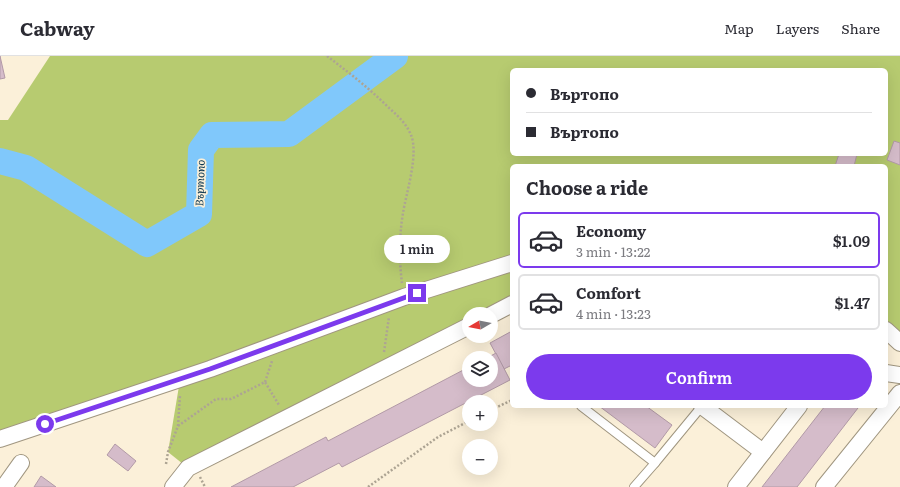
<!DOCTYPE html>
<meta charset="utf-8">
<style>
:root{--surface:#fff;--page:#f7f7f7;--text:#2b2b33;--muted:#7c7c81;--line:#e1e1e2;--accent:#7c3aed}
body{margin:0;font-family:Literata,serif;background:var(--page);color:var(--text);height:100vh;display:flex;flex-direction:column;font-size:15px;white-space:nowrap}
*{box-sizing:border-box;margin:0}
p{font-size:13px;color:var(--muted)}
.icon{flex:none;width:22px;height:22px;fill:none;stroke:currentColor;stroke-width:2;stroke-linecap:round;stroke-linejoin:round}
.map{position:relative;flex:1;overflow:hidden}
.details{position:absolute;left:510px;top:108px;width:378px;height:244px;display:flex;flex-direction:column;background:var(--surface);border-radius:6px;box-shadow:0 4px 16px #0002}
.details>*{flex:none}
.banner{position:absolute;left:510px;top:12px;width:378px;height:88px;border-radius:6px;box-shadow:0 4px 16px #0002;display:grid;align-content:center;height:88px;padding:0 16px;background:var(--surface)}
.needle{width:26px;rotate:260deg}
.buttons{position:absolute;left:462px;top:251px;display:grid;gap:8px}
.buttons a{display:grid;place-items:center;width:36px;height:36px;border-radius:50%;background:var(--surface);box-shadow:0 4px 16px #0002;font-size:20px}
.end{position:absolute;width:18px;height:18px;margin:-9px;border:5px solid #7c3aed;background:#fff;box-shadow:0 0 0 2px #fff}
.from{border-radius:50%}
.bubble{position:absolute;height:28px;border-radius:14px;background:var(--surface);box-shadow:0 4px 16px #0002;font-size:13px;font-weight:600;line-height:28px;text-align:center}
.banner b{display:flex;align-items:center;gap:14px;height:38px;font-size:15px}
.banner b+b{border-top:1px solid var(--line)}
.banner i{width:10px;height:10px;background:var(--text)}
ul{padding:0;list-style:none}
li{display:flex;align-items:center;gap:12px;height:56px;margin:0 8px 6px;padding:0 8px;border:2px solid var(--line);border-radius:6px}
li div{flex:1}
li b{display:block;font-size:15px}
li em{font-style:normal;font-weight:600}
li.on{border-color:var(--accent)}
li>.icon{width:36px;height:36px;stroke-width:1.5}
h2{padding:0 16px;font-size:18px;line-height:48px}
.primary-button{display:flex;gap:8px;margin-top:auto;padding:8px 16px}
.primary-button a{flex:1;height:46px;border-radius:24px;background:var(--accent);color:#fff;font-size:16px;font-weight:600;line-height:46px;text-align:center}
header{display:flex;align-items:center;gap:24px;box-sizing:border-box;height:56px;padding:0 20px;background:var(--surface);border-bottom:1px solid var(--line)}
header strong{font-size:19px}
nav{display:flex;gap:22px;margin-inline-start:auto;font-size:14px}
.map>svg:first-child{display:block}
</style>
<header>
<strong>Cabway</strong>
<nav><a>Map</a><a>Layers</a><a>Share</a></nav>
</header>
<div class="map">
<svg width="900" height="431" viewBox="0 0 900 431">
<rect width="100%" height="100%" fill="#fbf0d9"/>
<path fill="#b7cb70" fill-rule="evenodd" d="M50 0H900V281L886 270V110H512V248L491 258H469V270L188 412 168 396 180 324 0 383V64H8ZM512 14H886V98H512Z"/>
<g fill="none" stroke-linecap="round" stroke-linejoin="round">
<path stroke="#80c8fb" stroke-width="26" d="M0 105 26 112 147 188 199 158 201 94 212 79 289 78 395 0"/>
</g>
<g fill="#d5bcca" stroke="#b29aa7">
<path d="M0 0 5 22 0 23Z"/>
<path d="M894 85 900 87V109L887 104Z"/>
<path d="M839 98H857L854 110H835Z"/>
<path d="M512 275V309L504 313 490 287Z"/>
<path d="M496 297 510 324 342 411 339 407 293 431H231L326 381 328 385 469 311V324H491V302H487Z"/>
<path d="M599 350H646L672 369 655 392Z"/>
<path d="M825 350H855L858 352 797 431H762Z"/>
<path d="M115 388 136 405 128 415 107 399Z"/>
<path d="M41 420 56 431H34Z"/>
</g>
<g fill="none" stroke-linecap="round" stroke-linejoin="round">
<defs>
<g id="service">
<path d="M581 350 655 407 702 350"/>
<path d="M634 431 655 407"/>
</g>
<g id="minor">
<path d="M491 259 512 248"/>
<path d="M886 274 900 287"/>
<path d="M886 317 900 319"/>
<path d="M702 350 763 396"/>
<path d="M0 383 210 313 404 241 512 207"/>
<path d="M4 431 21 407"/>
<path d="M173 431 188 412 469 270"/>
<path d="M736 431 799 350"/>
<path d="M824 431 900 337"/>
</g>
</defs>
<use href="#service" stroke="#a09680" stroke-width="10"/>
<use href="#minor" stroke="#a09680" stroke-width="18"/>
<g stroke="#ada493" stroke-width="2.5" stroke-dasharray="2 2" stroke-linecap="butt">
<path d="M327 0C348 16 369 32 388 51 397 59 406 67 411 79 419 98 406 138 403 157 399 181 399 204 402 227"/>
<path d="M384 296 389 261"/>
<path d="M265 326 272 305"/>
<path d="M491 354 512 344"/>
<path d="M178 370 180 339"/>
<path d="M166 408 168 396 178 370 216 343H231L265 326 279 349"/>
<path d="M200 421 205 431"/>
<path d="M368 431 438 381 469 365"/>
</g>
<use href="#service" stroke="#fff" stroke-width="8"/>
<use href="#minor" stroke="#fff" stroke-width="16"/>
</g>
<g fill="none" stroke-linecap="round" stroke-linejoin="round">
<path stroke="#7c3aed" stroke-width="5" d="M45 368 210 313 417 237"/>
</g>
<g text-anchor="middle" stroke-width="3.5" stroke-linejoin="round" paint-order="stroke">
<g font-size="11" font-style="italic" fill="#0e3750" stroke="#fbf0d9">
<text transform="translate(200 127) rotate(-88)" y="4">Въртопо</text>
</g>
</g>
</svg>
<div class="buttons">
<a><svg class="needle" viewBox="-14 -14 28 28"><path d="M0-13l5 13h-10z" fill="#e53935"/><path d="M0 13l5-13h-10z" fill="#7c7c81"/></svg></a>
<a><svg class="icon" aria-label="layers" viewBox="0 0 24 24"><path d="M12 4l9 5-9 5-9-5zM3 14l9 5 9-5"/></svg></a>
<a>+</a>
<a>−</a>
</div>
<i class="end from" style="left:45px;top:368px"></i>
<i class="end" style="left:417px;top:237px"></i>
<div class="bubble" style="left:384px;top:179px;width:66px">1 min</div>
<div class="banner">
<b><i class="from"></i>Въртопо</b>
<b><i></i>Въртопо</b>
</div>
<section class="details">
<h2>Choose a ride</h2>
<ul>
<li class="on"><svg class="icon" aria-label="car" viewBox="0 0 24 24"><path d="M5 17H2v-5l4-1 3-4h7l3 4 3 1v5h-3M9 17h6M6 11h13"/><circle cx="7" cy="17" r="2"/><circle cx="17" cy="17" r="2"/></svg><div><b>Economy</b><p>3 min · 13:22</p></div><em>$1.09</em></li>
<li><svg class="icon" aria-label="car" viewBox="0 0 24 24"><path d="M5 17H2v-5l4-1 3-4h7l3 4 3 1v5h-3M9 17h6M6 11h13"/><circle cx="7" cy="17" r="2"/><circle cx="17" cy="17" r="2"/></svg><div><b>Comfort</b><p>4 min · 13:23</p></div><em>$1.47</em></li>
</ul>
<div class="primary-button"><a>Confirm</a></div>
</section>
</div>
